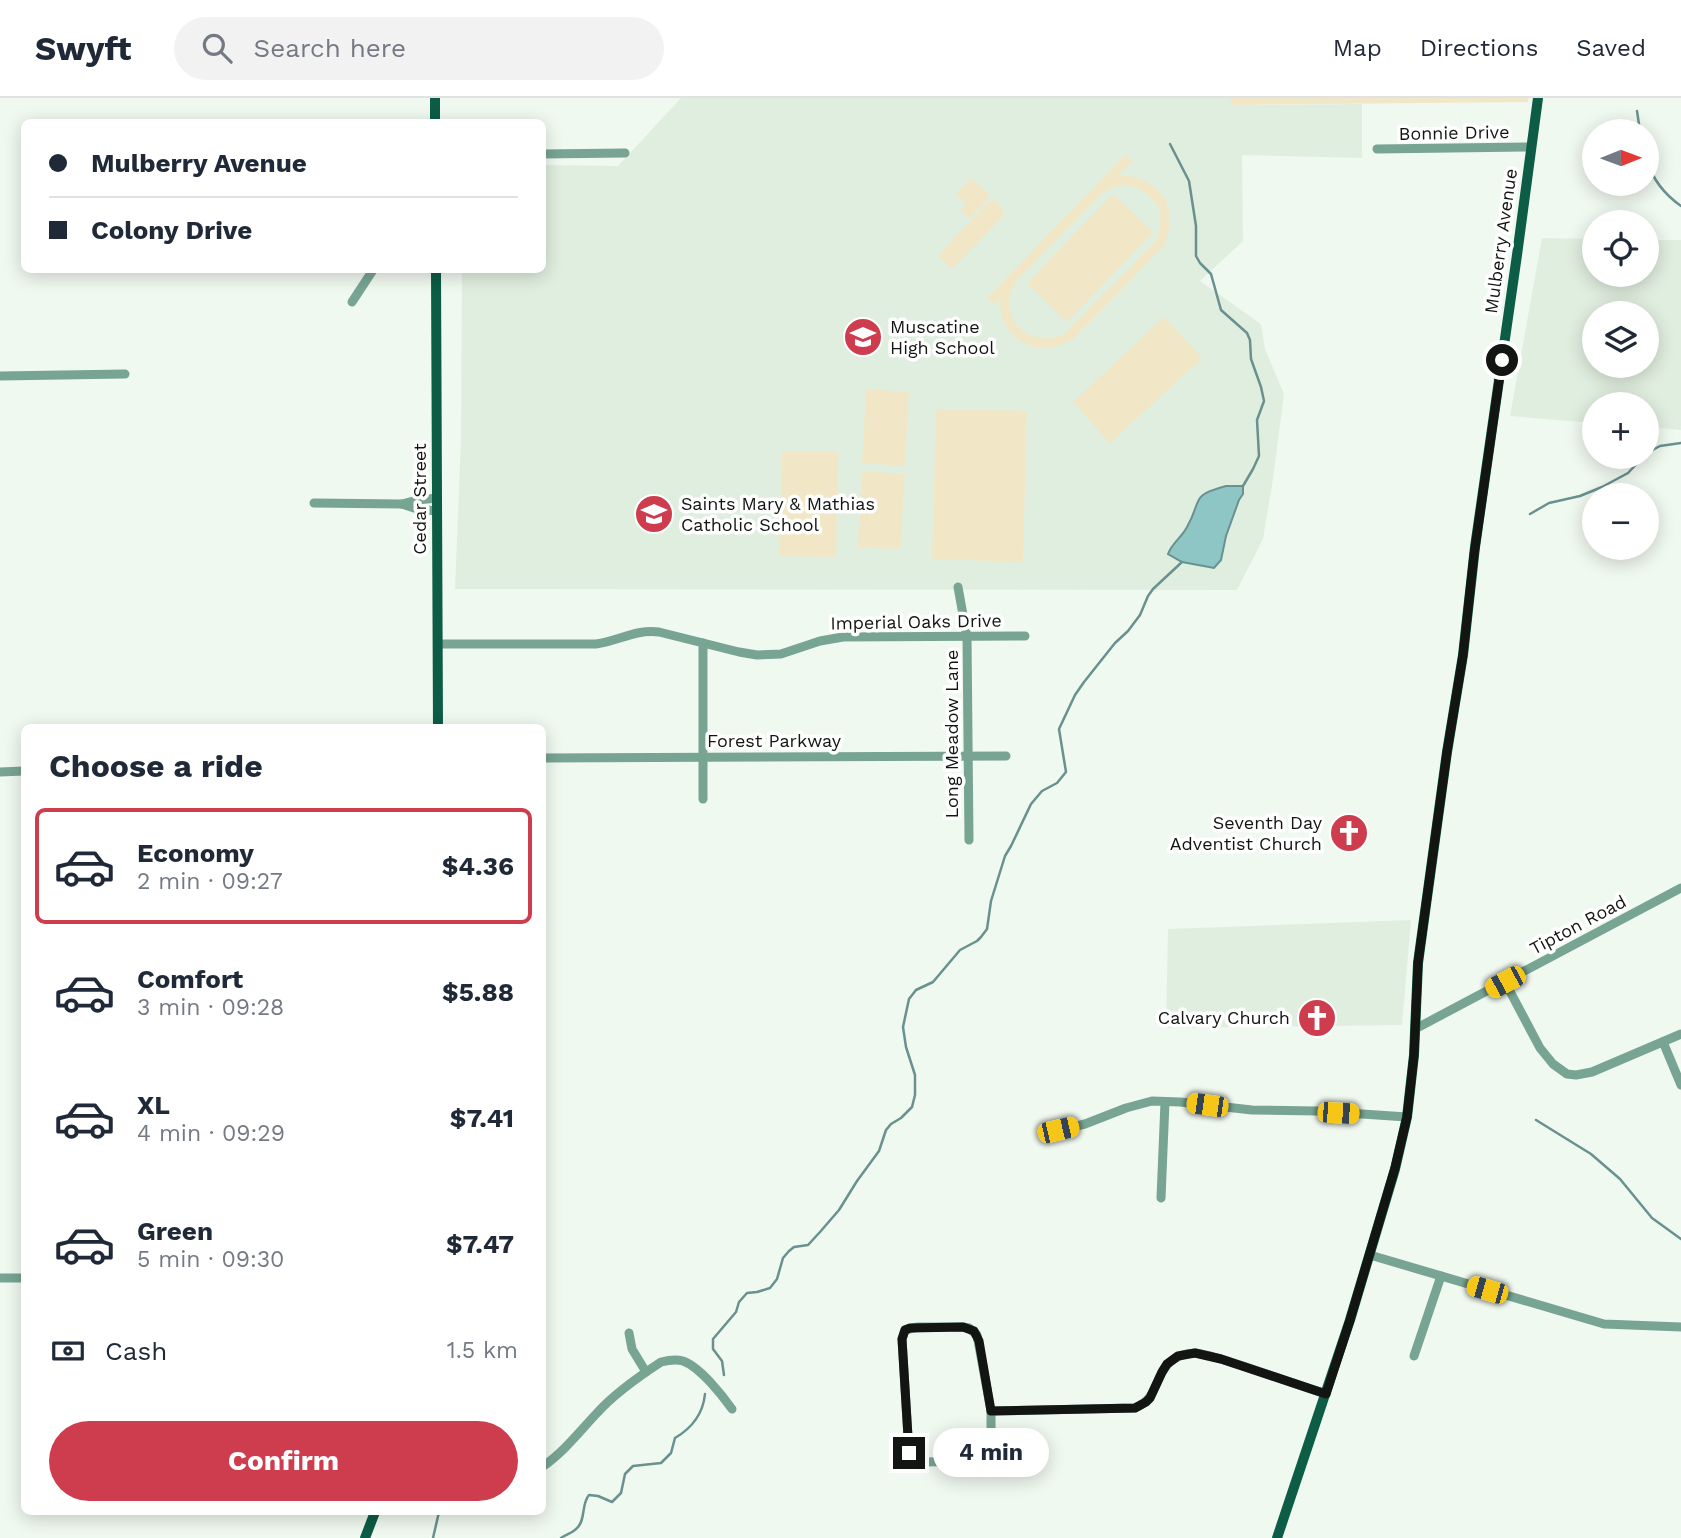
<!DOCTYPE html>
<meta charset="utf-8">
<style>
:root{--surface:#fff;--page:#f2f2f3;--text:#1f2937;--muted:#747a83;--line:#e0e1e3;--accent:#cd3d4e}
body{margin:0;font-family:"Work Sans",sans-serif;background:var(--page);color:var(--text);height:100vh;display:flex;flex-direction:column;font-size:26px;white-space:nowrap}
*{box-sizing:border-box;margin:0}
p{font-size:23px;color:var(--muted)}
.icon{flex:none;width:38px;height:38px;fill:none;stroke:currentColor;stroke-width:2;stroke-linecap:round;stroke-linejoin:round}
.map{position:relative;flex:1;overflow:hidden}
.panel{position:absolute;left:21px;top:626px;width:525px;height:791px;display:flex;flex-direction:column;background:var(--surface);border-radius:10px;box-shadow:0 4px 18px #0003}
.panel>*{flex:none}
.hud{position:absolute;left:21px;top:21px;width:525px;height:154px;border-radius:10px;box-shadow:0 4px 18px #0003;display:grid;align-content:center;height:154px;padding:0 28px;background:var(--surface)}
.needle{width:46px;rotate:89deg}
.controls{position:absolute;left:1582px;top:21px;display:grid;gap:14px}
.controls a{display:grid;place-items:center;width:77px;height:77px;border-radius:50%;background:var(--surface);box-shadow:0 4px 18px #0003;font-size:35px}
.end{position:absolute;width:32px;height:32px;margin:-16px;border:9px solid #121512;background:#fff;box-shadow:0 0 0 4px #fff}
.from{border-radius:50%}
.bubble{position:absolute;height:49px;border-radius:24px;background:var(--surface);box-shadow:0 4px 18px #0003;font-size:23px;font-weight:700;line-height:49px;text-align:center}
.car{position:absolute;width:21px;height:42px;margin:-21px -10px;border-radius:9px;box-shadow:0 0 5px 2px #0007;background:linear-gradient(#f5c518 24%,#345 0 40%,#f5c518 0 76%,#345 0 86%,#f5c518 0)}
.hud b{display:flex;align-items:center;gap:24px;height:66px;font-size:26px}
.hud b+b{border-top:2px solid var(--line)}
.hud i{width:18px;height:18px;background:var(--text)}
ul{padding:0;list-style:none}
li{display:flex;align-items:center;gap:21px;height:116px;margin:0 14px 10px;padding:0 14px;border:4px solid transparent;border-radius:10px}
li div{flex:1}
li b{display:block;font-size:26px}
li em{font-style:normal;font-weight:700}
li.current{border-color:var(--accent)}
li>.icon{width:63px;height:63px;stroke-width:1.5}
h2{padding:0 28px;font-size:32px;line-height:84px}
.pay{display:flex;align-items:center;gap:18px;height:77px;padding:0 28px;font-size:26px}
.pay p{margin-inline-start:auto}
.primary-button{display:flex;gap:14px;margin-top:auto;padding:14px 28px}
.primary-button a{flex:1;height:80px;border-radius:42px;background:var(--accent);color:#fff;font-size:28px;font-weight:700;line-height:80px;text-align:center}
header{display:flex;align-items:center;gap:42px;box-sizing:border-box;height:98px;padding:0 35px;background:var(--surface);border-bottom:2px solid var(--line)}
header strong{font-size:33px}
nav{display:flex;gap:38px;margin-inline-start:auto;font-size:24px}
.search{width:490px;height:63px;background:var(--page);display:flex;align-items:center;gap:18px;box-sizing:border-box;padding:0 24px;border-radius:38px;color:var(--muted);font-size:26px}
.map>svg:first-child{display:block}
</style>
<header>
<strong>Swyft</strong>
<div class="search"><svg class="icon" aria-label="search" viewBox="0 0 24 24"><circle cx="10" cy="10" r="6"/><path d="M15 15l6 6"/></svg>Search here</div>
<nav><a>Map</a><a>Directions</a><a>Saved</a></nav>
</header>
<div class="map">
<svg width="1681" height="1440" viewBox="0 0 1681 1440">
<rect width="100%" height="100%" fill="#f0f9ef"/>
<g fill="#e0eedf" fill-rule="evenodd">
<path d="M681 0H1231L1232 7 1362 6V60L1242 57 1243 143 1200 183 1261 226 1265 251 1284 296 1273 381 1263 441 1237 492 455 491 461 341 462 172H542L543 67 618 68Z"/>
<path d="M1542 140 1594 141V177H1647V142H1681V332L1647 329V306H1594V325L1510 318ZM1594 215H1647V268H1594Z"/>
<path d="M1411 822 1402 927 1166 930 1168 831Z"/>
</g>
<g fill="#f1e7c6" fill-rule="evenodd">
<path d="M1231 0H1529L1528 4 1231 7Z"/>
<path d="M1125 57 1134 63 1119 77C1160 79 1181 109 1164 148L1072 242C1038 262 999 242 1000 201L994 206 987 200ZM1125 87C1157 92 1169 117 1154 145L1064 236C1025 252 994 216 1018 181L1102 95 1117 88Z"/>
<path d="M971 80 989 96 988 101 969 121 961 112 966 106 956 96Z"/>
<path d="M1113 96 1153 134 1067 224 1027 185Z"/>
<path d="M995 102 1003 111V118L952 171 939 159 941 154 990 103Z"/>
<path d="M1164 219 1202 260 1110 345 1073 304Z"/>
<path d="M866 291 909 294 905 368 862 365Z"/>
<path d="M936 311 1027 313 1023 464 932 461Z"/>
<path d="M782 353 838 354 836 459 779 458Z"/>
<path d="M862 373 905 376 900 451 858 449Z"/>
</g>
<path fill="#8dc6c4" stroke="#68918f" stroke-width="2" d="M1226 388H1243V396L1239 402 1226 438 1221 462 1214 470 1182 464 1168 456C1172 445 1182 439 1187 429 1203 401 1189 398 1226 388Z"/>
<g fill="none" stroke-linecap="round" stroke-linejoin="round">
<g stroke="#68918f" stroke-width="2.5">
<path d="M1637 13 1640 33"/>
<path d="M1170 46 1189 83 1196 128V158L1200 165 1211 176 1221 212 1247 235 1250 242 1251 261 1261 289 1264 303 1257 322 1259 358 1253 371 1243 388"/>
<path d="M1647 63C1653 82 1664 96 1681 108"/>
<path d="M1647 355 1660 348 1681 345"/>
<path d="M1530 416 1549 405 1580 398 1602 389 1628 375 1643 359"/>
<path d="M1536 1022 1591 1056 1620 1081 1652 1120 1681 1141"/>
<path d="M724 1277 722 1263 713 1251V1241L736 1214 739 1204 747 1195 757 1194 770 1190 777 1181 783 1160 789 1153 794 1149 808 1147 820 1134 839 1112 857 1083 879 1053 886 1032 891 1026 901 1020 912 1009 915 997V977L906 949 903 929 909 901 916 892 933 884 960 852 977 843 981 839 987 831 991 803 1005 758 1011 748 1031 706 1042 693 1057 685 1066 674 1059 631 1075 597 1084 584 1115 545 1128 533 1140 517 1148 498 1153 491 1182 464"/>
<path d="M433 1440 439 1414"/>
<path d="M561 1440C566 1436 573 1435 577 1430 586 1422 581 1406 589 1397L598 1398 612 1404 621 1395 625 1376 633 1368 661 1365 671 1355 675 1340C692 1330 703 1316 705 1296"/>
</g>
<g stroke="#78a493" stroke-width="9">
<path d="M1377 51 1531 49"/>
<path d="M542 56 625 55"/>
<path d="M352 204 373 172"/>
<path d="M0 278 125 276"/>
<path d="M314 405 402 406 417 411 437 413"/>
<path d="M402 406 417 402 437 400"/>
<path d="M958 489 967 539 969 742"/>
<path d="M438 546H596C619 543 635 531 659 534L739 554 757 557 781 556 820 543 843 539 1025 538"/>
<path d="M542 660 1006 658"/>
<path d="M0 674 24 673"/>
<path d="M703 701V545"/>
<path d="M1505 884 1540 950 1553 966 1567 976 1576 977 1592 974 1681 936"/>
<path d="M1415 931 1681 790"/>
<path d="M1663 944 1681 987"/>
<path d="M1047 1035 1085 1026 1126 1010 1152 1003 1180 1004 1252 1012 1317 1013 1407 1019"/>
<path d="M1161 1100 1165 1004"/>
<path d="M1370 1157 1604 1226 1681 1229"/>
<path d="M0 1180H24"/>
<path d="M918 1229H963L969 1230 977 1237 991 1313V1357L987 1363 921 1364 915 1362 909 1355 902 1241 905 1232Z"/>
<path d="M629 1235 632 1251 646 1274"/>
<path d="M1414 1258 1441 1178"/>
<path d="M991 1313 1135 1310C1158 1301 1154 1279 1170 1264 1177 1258 1186 1255 1195 1255 1211 1257 1227 1263 1243 1268 1270 1277 1298 1287 1326 1296"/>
<path d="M542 1369C564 1354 579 1334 597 1315 615 1295 638 1279 661 1264 669 1262 676 1261 683 1263 700 1269 722 1297 732 1311"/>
</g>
<g stroke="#0c5c46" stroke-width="10">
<path d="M435 0V24"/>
<path d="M436 172 438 630"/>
<path d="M365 1440 375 1414"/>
<path d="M1277 1440 1350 1222 1395 1071 1407 1019 1414 957 1418 865 1447 654 1463 557 1475 449 1517 157 1538 0"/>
</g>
</g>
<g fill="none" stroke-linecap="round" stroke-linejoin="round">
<path stroke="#121512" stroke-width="9" d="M909 1355 902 1241 905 1232 910 1230 963 1229 974 1233 979 1243 991 1313 1135 1310 1146 1304 1150 1300 1162 1274 1167 1266 1178 1258 1195 1255 1221 1261 1326 1296 1350 1222 1395 1070 1407 1019 1414 957 1418 865 1447 654 1463 557 1474 457 1502 262"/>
</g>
<defs>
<symbol id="school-disc" viewBox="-11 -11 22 22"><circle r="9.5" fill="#cd3d4e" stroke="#fff"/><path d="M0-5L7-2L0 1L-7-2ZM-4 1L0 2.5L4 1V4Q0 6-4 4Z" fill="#fff"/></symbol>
<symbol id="church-disc" viewBox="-11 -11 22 22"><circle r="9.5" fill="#cd3d4e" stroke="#fff"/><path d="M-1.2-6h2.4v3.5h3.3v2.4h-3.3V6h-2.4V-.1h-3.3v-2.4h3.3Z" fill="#fff"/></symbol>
</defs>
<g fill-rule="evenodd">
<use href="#school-disc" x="841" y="217" width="44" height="44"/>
<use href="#school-disc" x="632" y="394" width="44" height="44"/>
<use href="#church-disc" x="1327" y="713" width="44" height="44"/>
<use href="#church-disc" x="1295" y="898" width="44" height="44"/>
</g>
<g text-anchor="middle" stroke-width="7" stroke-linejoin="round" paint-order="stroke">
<g font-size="18" fill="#121512" stroke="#fff">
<text transform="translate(1454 35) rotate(-1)" y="6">Bonnie Drive</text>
<text transform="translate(1501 143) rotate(-82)" y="6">Mulberry Avenue</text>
<text transform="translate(420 401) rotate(-90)" y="6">Cedar Street</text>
<text transform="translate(916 524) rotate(-1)" y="6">Imperial Oaks Drive</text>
<text transform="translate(952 636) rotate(-90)" y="6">Long Meadow Lane</text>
<text x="774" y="649">Forest Parkway</text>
<text transform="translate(1578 827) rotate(-28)" y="6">Tipton Road</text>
</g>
<g font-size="18" fill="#121512" stroke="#fff" text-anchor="start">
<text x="890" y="235">Muscatine<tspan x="890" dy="21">High School</tspan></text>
<text x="681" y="412">Saints Mary &amp; Mathias<tspan x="681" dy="21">Catholic School</tspan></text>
<text x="1322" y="731" text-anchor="end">Seventh Day<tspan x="1322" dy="21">Adventist Church</tspan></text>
<text x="1290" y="926" text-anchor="end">Calvary Church</text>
</g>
</g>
</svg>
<div class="controls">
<a><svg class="needle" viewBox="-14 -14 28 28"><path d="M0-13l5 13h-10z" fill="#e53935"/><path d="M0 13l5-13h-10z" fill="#747a83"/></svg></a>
<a><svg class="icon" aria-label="locate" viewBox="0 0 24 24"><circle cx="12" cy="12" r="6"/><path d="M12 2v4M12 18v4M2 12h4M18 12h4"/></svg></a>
<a><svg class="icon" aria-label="layers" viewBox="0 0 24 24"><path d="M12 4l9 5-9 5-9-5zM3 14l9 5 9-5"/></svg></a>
<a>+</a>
<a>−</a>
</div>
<i class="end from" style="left:1502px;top:262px"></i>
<i class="end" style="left:909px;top:1355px"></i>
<div class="bubble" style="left:933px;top:1330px;width:116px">4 min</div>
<i class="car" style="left:1505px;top:884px;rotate:242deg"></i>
<i class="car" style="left:1207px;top:1007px;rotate:278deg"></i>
<i class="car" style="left:1338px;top:1015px;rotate:93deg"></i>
<i class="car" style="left:1058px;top:1032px;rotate:77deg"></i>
<i class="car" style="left:1487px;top:1192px;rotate:286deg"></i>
<div class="hud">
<b><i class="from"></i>Mulberry Avenue</b>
<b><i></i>Colony Drive</b>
</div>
<section class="panel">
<h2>Choose a ride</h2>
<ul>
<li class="current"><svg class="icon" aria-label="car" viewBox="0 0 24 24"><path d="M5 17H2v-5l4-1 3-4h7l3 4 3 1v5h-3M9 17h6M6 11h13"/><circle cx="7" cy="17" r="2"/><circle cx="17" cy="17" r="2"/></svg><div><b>Economy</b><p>2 min · 09:27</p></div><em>$4.36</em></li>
<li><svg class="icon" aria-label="car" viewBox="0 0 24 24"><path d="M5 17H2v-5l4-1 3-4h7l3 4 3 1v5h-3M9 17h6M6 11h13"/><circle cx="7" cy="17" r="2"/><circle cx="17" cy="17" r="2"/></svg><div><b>Comfort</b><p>3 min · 09:28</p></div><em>$5.88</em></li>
<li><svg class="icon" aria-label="car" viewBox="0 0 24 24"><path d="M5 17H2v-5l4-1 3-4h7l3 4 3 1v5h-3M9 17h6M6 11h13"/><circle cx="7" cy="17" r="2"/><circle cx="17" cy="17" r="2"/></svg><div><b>XL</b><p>4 min · 09:29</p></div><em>$7.41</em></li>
<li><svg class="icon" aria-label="car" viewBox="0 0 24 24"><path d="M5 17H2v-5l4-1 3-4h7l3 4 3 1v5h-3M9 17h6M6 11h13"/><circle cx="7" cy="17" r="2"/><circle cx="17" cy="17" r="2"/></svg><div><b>Green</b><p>5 min · 09:30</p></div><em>$7.47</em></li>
</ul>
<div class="pay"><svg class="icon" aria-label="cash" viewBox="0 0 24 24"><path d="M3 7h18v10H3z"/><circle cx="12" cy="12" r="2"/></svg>Cash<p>1.5 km</p></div>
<div class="primary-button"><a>Confirm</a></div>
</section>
</div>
